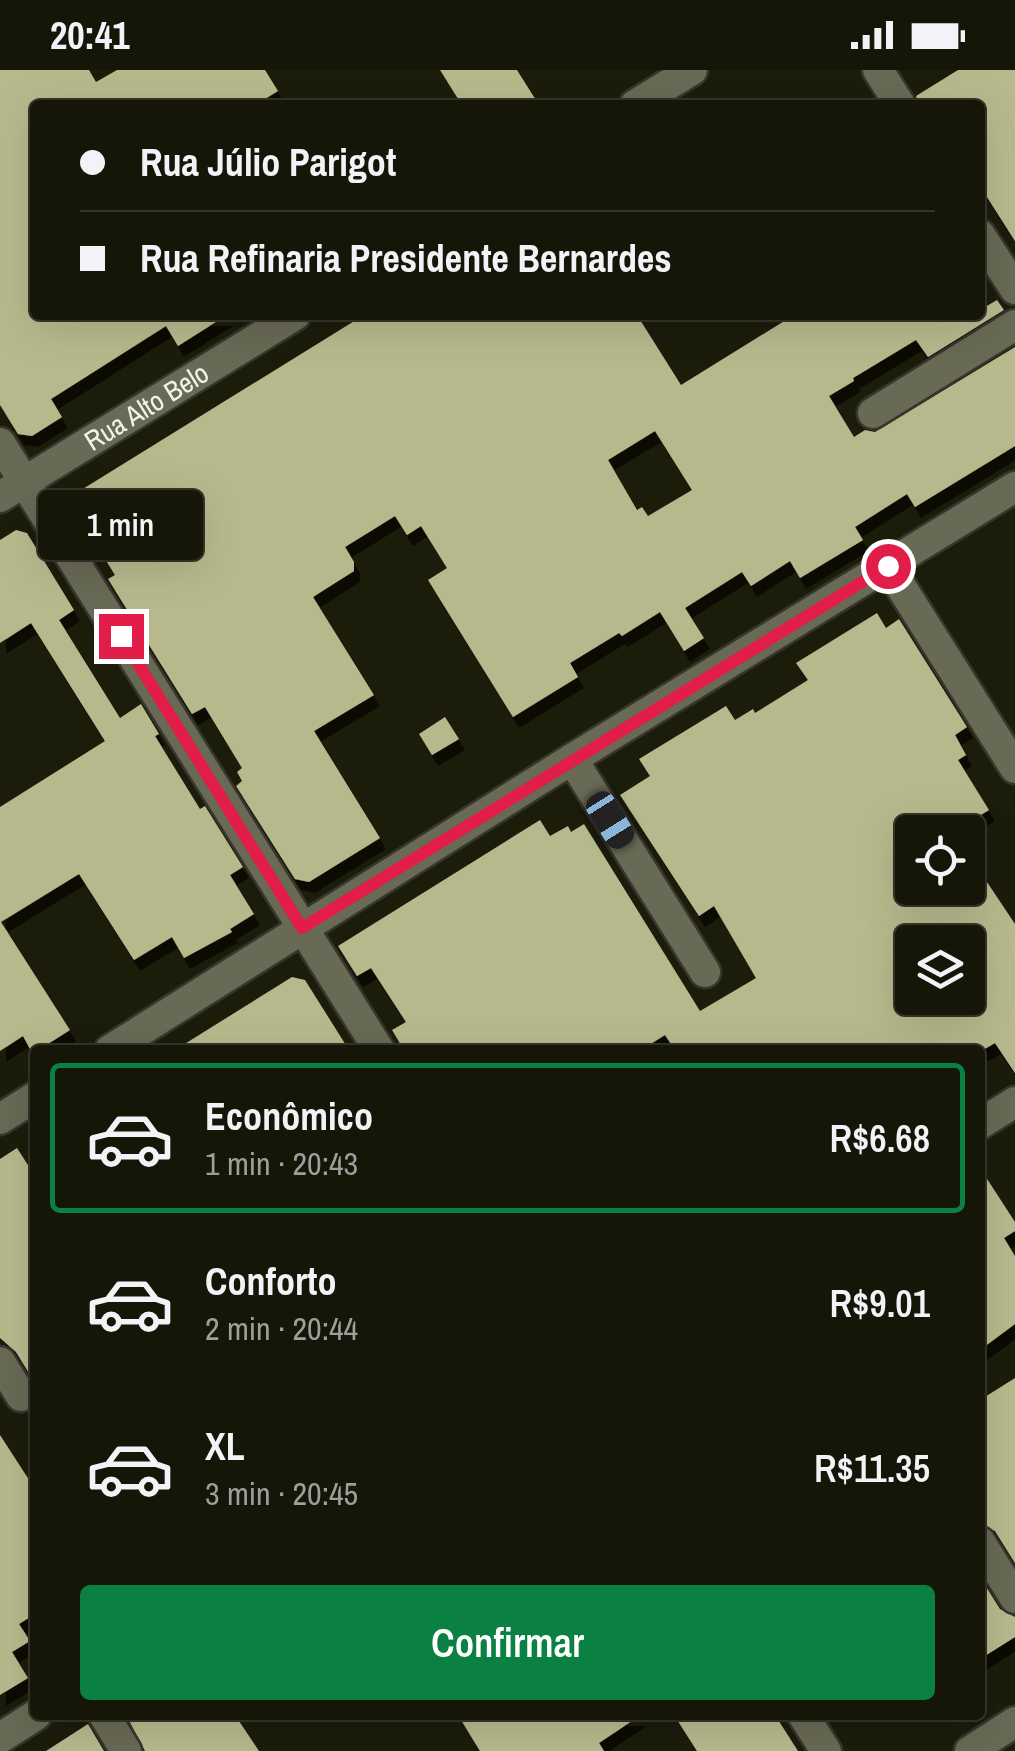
<!DOCTYPE html>
<html lang="pt">
<meta charset="utf-8">
<style>
:root{--surface:#151508;--page:#222216;--text:#f1f3f6;--muted:#9d9f9c;--line:#343429;--accent:#0b8043}
body{margin:0;font-family:"Archivo Narrow",sans-serif;background:var(--page);color:var(--text);height:100vh;display:flex;flex-direction:column;font-size:38px;white-space:nowrap}
*{box-sizing:border-box;margin:0}
p{font-size:32px;color:var(--muted)}
.icon{flex:none;width:55px;height:55px;fill:none;stroke:currentColor;stroke-width:2;stroke-linecap:round;stroke-linejoin:round}
.map{position:relative;flex:1;overflow:hidden}
.panel{position:absolute;left:30px;top:975px;width:955px;height:675px;display:flex;flex-direction:column;background:var(--surface);border-radius:10px;box-shadow:0 10px 40px #0002,0 0 0 2px var(--line)}
.panel>*{flex:none}
.guide{position:absolute;left:30px;top:30px;width:955px;height:220px;border-radius:10px;box-shadow:0 10px 40px #0002,0 0 0 2px var(--line);display:grid;align-content:center;height:220px;padding:0 50px;background:var(--surface)}
.buttons{position:absolute;left:895px;top:745px;display:grid;gap:20px}
.buttons a{display:grid;place-items:center;width:90px;height:90px;border-radius:10px;background:var(--surface);box-shadow:0 10px 40px #0002,0 0 0 2px var(--line);font-size:50px}
.end{position:absolute;width:45px;height:45px;margin:-22px;border:12px solid #e11d48;background:#fff;box-shadow:0 0 0 5px #fff}
.from{border-radius:50%}
.bubble{position:absolute;height:70px;border-radius:10px;background:var(--surface);box-shadow:0 10px 40px #0002,0 0 0 2px var(--line);font-size:32px;font-weight:600;line-height:70px;text-align:center}
.car{position:absolute;width:30px;height:60px;margin:-30px -15px;border-radius:12px;box-shadow:0 0 8px 2px #0007;background:linear-gradient(#222 24%,#8ab4d8 0 40%,#222 0 76%,#8ab4d8 0 86%,#222 0)}
.guide b{display:flex;align-items:center;gap:35px;height:95px;font-size:38px}
.guide b+b{border-top:2px solid var(--line)}
.guide i{width:25px;height:25px;background:var(--text)}
ul{padding:18px 0 0;list-style:none}
li{display:flex;align-items:center;gap:30px;height:150px;margin:0 20px 15px;padding:0 30px;border:5px solid transparent;border-radius:10px}
li div{flex:1}
li b{display:block;font-size:38px}
li em{font-style:normal;font-weight:600}
li.selected{border-color:var(--accent)}
li>.icon{width:90px;height:90px;stroke-width:1.5}
.cta{display:flex;gap:20px;margin-top:auto;padding:20px 50px}
.cta a{flex:1;height:115px;border-radius:10px;background:var(--accent);color:#fff;font-size:40px;font-weight:600;line-height:115px;text-align:center}
.status{display:flex;justify-content:space-between;align-items:center;height:70px;padding:0 50px;background:var(--surface);direction:ltr}
.status svg{height:28px;fill:currentColor}
.map>svg:first-child{display:block}
</style>
<div class="status"><b>20:41</b><svg viewBox="0 0 49 12"><path d="M0 12V9h3v3zM5 12V6h3v6zM10 12V3h3v9zM15 12V0h3v12zM26 1h20v11H26zM47 4h2v5h-2z"/></svg></div>
<div class="map">
<svg width="1015" height="1681" viewBox="0 0 1015 1681">
<defs>
<filter id="shadow"><feDropShadow dx="6" dy="11" stdDeviation="0" flood-color="#0009"/></filter>
</defs>
<rect width="100%" height="100%" fill="#1c1c0b"/>
<g fill="#b7b98d" fill-rule="evenodd" filter="url(#shadow)">
<path d="M0 0H89L96 12 117 0H265L278 21 255 35H35V245H227L178 276 166 256 51 329 62 347 32 366 18 364 0 335Z"/>
<path d="M440 0H517L539 35H462Z"/>
<path d="M958 0H1015V171L980 116V35H919L916 26Z"/>
<path d="M997 230 1004 240 928 287 916 270 853 308 854 311 829 326 854 367 865 360 875 362 1015 277V376L915 437 907 424 855 457 863 470 800 508 790 491 751 516 742 502 685 538 704 568 684 581 660 542 622 566 619 563 570 593 578 607 513 647 428 510 447 498 421 456 407 465 395 446 345 477 354 492V501L313 527 374 625 314 661 380 768 309 812 295 809 236 716 242 711 237 702 242 698 205 637 192 644 108 509 115 505 84 455 76 460 65 442V430L364 245H637L681 315 794 245H980V240ZM655 361 692 420 648 446 642 437 637 440 608 390Z"/>
<path d="M16 460 27 463 74 540 59 550 120 648 141 634 159 664 155 666 200 739 205 736 243 797 230 805 254 844 230 859 232 862 184 888 172 867 134 890 79 804 1 852 70 960 40 979H30L23 966 0 981V737L105 671 31 553 0 573V470Z"/>
<path d="M877 543 886 558 899 549 967 657 955 665 966 685 958 690 989 740 953 762H912V818H968V807L979 800 1015 854V1003L995 973 983 980H675L665 965 641 980H404L392 960 406 952 371 898 357 906 338 876 540 750 550 766 568 756 571 762 584 754 700 941 756 908 714 836 699 846 620 725 650 706 639 689 726 636 735 650 753 639 755 643 808 610 796 593ZM912 872H968V928H912Z"/>
<path d="M445 647 459 669 432 685 419 664Z"/>
<path d="M292 907 305 910 349 980H175Z"/>
<path d="M17 1078 35 1106V1313L16 1282 0 1268V1089Z"/>
<path d="M980 1098 1015 1152V1161L1004 1168 1015 1186V1254L980 1280Z"/>
<path d="M1015 1308V1493L995 1461 980 1453V1330Z"/>
<path d="M0 1365 35 1419V1544L19 1554 30 1571 12 1582 28 1608 0 1625Z"/>
<path d="M980 1507 1000 1539 1015 1547V1567L980 1589Z"/>
<path d="M126 1645H235L259 1681H145Z"/>
<path d="M458 1645H641L599 1673 604 1681H480Z"/>
<path d="M674 1645H775L798 1681H697Z"/>
<path d="M88 1654 104 1681H46Z"/>
</g>
<g fill="none" stroke-linecap="round" stroke-linejoin="round">
<defs>
<g id="minor">
<path d="M878 0 900 35"/>
<path d="M635 35 692 0"/>
<path d="M980 165 1015 219"/>
<path d="M873 343 1015 255"/>
<path d="M0 373 379 980"/>
<path id="s1" d="M0 427 295 245"/>
<path d="M888 496 1015 698"/>
<path d="M572 689 705 902"/>
<path d="M110 980 572 689 1015 417"/>
<path d="M0 1049 35 1027"/>
<path d="M980 1054 1015 1032"/>
<path d="M0 1292 21 1326"/>
<path d="M980 1472 1015 1528"/>
<path d="M104 1645 126 1681"/>
<path d="M803 1645 826 1681"/>
<path d="M0 1668 36 1645"/>
<path d="M970 1681 1015 1652"/>
</g>
</defs>
<use href="#minor" stroke="#36362e" stroke-width="35"/>
<use href="#minor" stroke="#696a55" stroke-width="30"/>
</g>
<g fill="none" stroke-linecap="round" stroke-linejoin="round">
<path stroke="#e11d48" stroke-width="12" d="M121 566 302 858 888 496"/>
</g>
<g text-anchor="middle" stroke-width="10" stroke-linejoin="round" paint-order="stroke">
<g font-size="28" fill="#f2f3e8" stroke="#131304">
<text dy="10" stroke="none"><textPath href="#s1" startOffset="172">Rua Alto Belo</textPath></text>
</g>
</g>
</svg>
<div class="buttons">
<a><svg class="icon" aria-label="locate" viewBox="0 0 24 24"><circle cx="12" cy="12" r="6"/><path d="M12 2v4M12 18v4M2 12h4M18 12h4"/></svg></a>
<a><svg class="icon" aria-label="layers" viewBox="0 0 24 24"><path d="M12 4l9 5-9 5-9-5zM3 14l9 5 9-5"/></svg></a>
</div>
<i class="end from" style="left:888px;top:496px"></i>
<i class="end" style="left:121px;top:566px"></i>
<div class="bubble" style="left:38px;top:420px;width:165px">1 min</div>
<i class="car" style="left:610px;top:750px;rotate:148deg"></i>
<div class="guide">
<b><i class="from"></i>Rua Júlio Parigot</b>
<b><i></i>Rua Refinaria Presidente Bernardes</b>
</div>
<section class="panel">
<ul>
<li class="selected"><svg class="icon" aria-label="car" viewBox="0 0 24 24"><path d="M5 17H2v-5l4-1 3-4h7l3 4 3 1v5h-3M9 17h6M6 11h13"/><circle cx="7" cy="17" r="2"/><circle cx="17" cy="17" r="2"/></svg><div><b>Econômico</b><p>1 min · 20:43</p></div><em>R$6.68</em></li>
<li><svg class="icon" aria-label="car" viewBox="0 0 24 24"><path d="M5 17H2v-5l4-1 3-4h7l3 4 3 1v5h-3M9 17h6M6 11h13"/><circle cx="7" cy="17" r="2"/><circle cx="17" cy="17" r="2"/></svg><div><b>Conforto</b><p>2 min · 20:44</p></div><em>R$9.01</em></li>
<li><svg class="icon" aria-label="car" viewBox="0 0 24 24"><path d="M5 17H2v-5l4-1 3-4h7l3 4 3 1v5h-3M9 17h6M6 11h13"/><circle cx="7" cy="17" r="2"/><circle cx="17" cy="17" r="2"/></svg><div><b>XL</b><p>3 min · 20:45</p></div><em>R$11.35</em></li>
</ul>
<div class="cta"><a>Confirmar</a></div>
</section>
</div>
